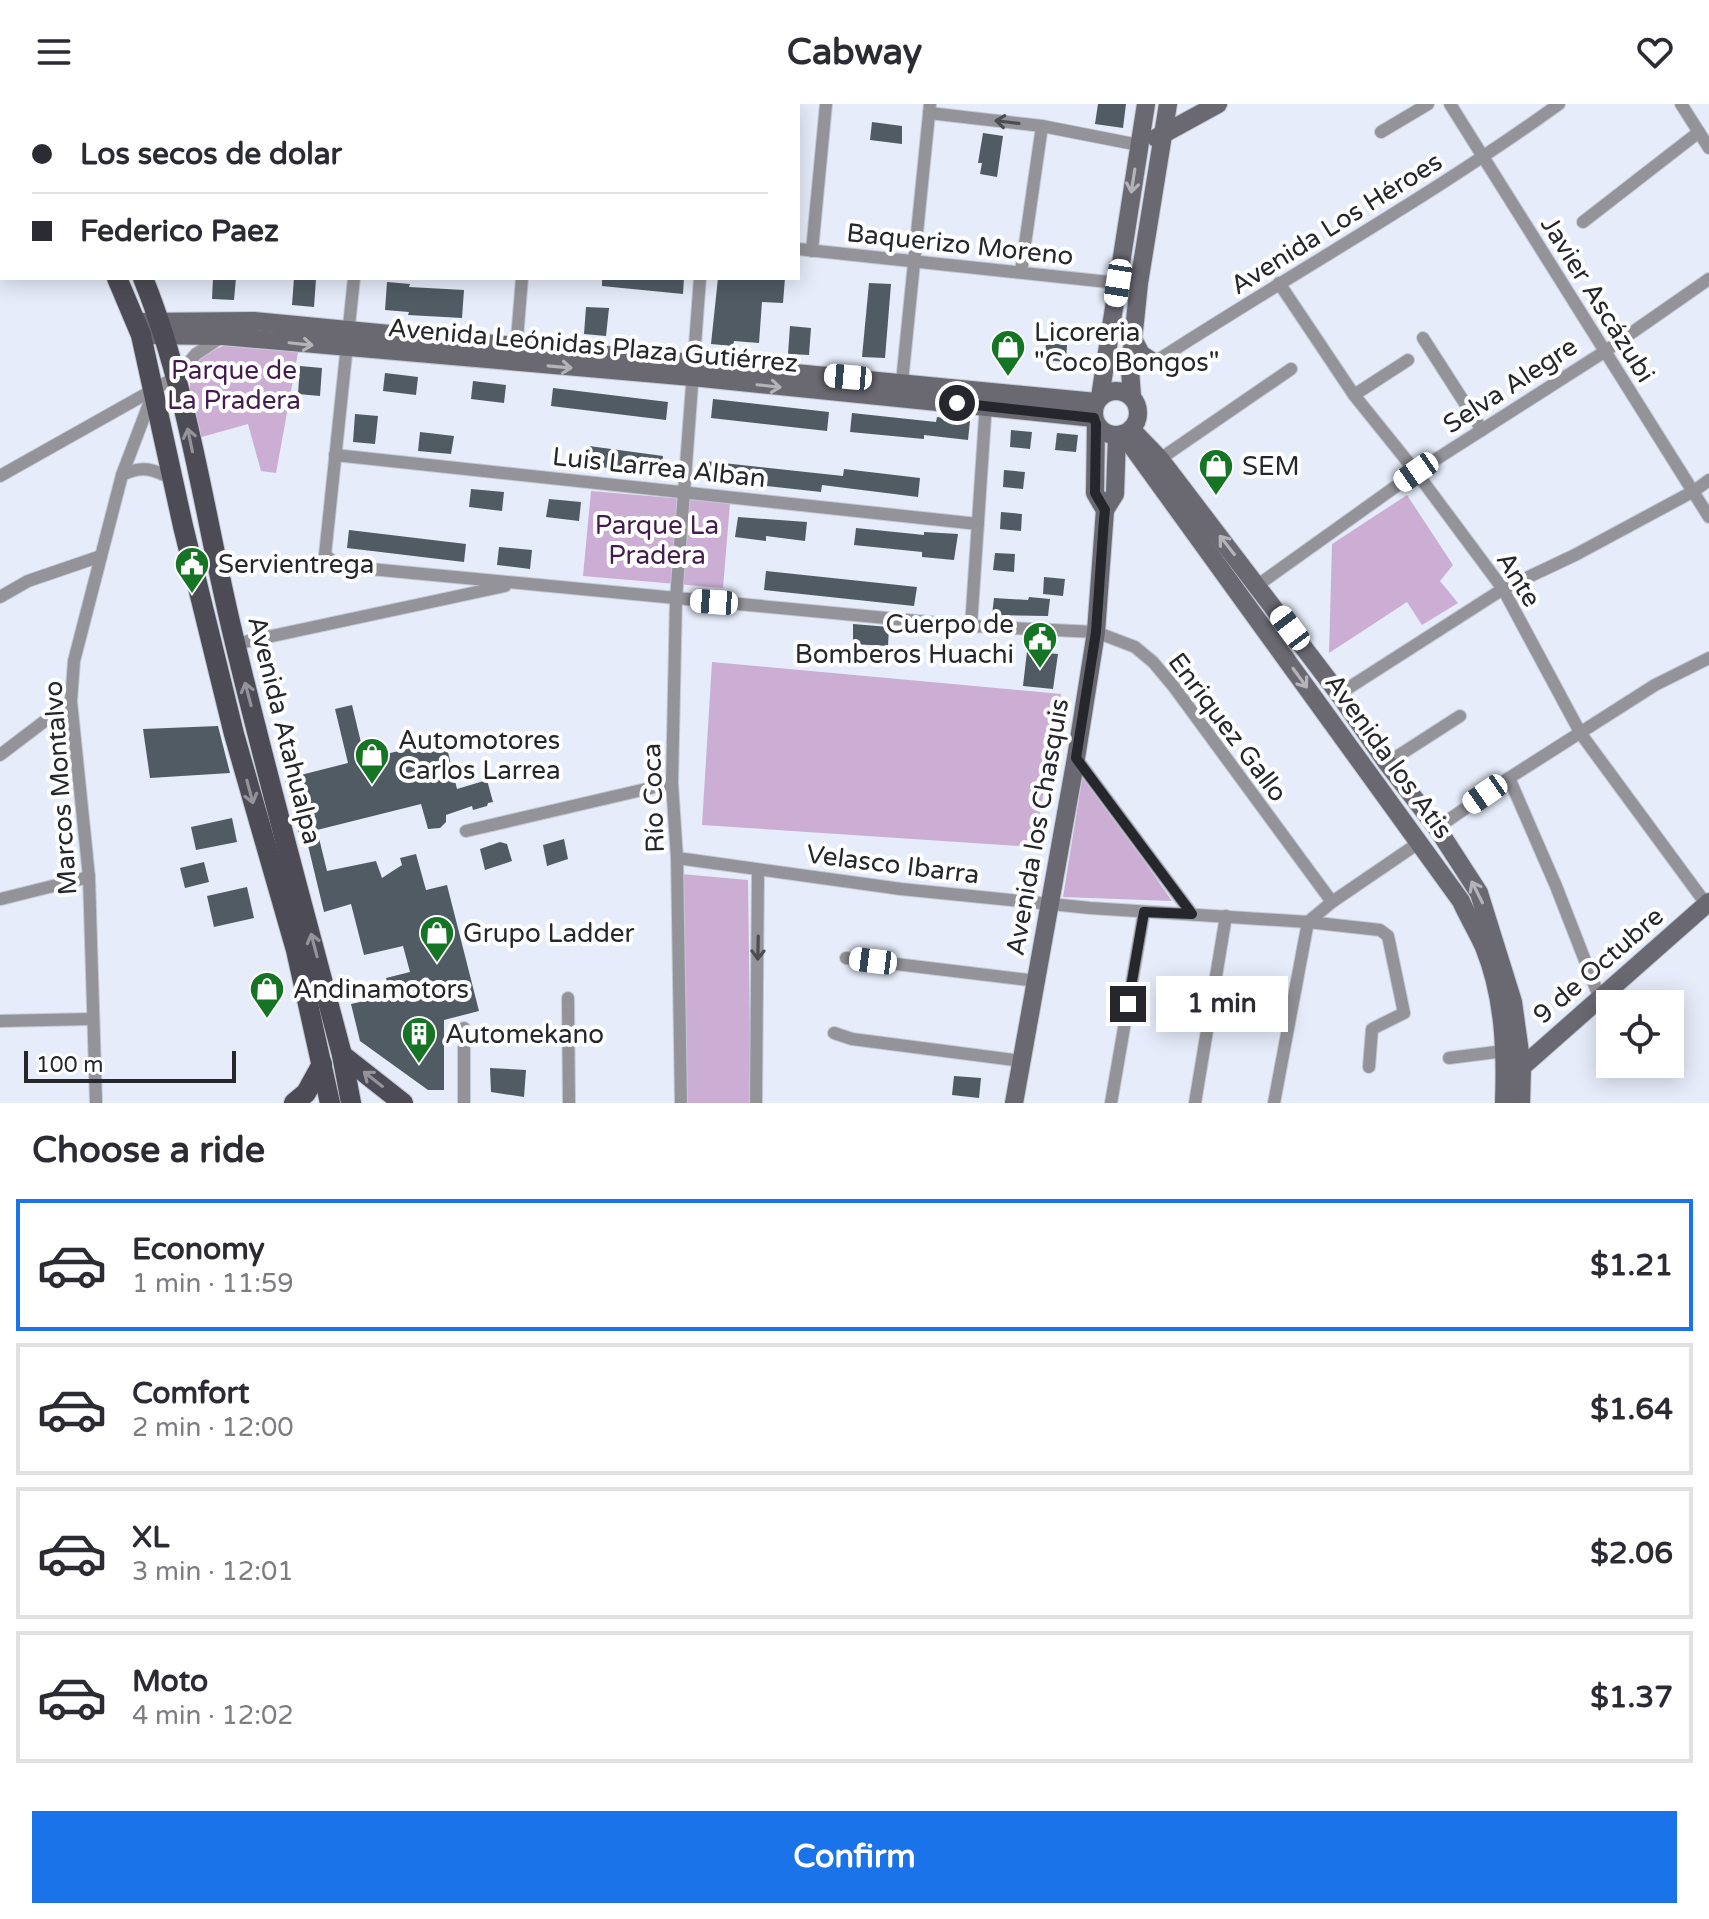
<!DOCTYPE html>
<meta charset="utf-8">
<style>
:root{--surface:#fff;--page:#f2f2f3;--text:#2b2b33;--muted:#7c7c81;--line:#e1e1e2;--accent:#1a73e8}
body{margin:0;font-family:"Varela Round",sans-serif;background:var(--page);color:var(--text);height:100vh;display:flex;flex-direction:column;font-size:30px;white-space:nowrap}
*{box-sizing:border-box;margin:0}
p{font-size:26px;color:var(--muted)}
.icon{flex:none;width:44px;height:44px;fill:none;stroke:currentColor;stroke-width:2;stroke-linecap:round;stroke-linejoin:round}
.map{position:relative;height:999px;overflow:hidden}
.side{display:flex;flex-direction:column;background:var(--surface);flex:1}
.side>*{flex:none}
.hud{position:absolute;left:0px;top:0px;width:800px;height:176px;box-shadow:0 4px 20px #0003;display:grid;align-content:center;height:176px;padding:0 32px;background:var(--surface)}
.buttons{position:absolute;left:1596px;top:886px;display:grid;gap:16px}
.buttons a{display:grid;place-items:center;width:88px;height:88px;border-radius:0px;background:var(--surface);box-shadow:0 4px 20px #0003;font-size:40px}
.scale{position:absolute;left:24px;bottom:20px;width:212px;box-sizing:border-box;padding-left:8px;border:4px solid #25272c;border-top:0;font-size:22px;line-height:28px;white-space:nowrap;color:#25272c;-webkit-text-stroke:6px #fff;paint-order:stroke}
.end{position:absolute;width:36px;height:36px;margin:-18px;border:10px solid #25272c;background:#fff;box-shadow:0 0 0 4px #fff}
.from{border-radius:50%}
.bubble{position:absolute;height:56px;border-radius:0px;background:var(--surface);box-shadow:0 4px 20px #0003;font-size:26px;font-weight:700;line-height:56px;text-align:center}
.car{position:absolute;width:24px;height:48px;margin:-24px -12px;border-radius:10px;box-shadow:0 0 6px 2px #0007;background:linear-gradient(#fff 24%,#345 0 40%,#fff 0 76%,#345 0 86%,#fff 0)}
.hud b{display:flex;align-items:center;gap:28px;height:76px;font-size:30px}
.hud b+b{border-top:2px solid var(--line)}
.hud i{width:20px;height:20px;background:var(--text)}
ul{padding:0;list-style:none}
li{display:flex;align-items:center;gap:24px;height:132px;margin:0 16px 12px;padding:0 16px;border:4px solid var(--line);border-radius:0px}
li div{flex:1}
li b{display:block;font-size:30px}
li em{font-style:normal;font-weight:700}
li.active{border-color:var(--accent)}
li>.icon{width:72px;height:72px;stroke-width:1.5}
h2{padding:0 32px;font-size:36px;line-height:96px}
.button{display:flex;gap:16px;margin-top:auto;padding:16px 32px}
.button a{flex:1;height:92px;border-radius:0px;background:var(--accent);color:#fff;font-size:32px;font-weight:700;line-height:92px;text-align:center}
header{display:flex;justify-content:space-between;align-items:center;height:104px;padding:0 32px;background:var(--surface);font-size:36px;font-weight:700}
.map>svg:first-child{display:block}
</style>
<header><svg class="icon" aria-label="menu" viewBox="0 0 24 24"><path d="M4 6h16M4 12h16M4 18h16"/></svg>Cabway<svg class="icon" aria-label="heart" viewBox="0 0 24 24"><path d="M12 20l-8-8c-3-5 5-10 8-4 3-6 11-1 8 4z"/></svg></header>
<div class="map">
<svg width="1709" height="999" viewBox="0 0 1709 999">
<rect width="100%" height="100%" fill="#e6ecfa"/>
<g fill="#ccaed4">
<path d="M462 0H699L462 2Z"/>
<path d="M231 238 299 243 276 369 261 367 248 320 198 334 190 301V264L204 251Z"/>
<path d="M591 387 730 399 723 484 583 472Z"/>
<path d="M1407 391 1453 461 1440 477 1458 499 1422 521 1407 498 1329 549 1332 440Z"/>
<path d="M712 558 1061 590 1034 743 702 721Z"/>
<path d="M1083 669 1172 797 1063 793Z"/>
<path d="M681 770 748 776 751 999H685Z"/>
</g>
<g fill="#505b64">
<path d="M1098 0H1126L1123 24 1095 20Z"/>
<path d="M872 18 902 22V40L870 36Z"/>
<path d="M983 29 1003 32 997 73 980 70 982 59H978Z"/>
<path d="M213 174H236L234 196 212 195Z"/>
<path d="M294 174 316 175 314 203 292 201Z"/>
<path d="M602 174H684L683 190 602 182Z"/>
<path d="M718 174H785L783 199 762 198 759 239 734 237 733 242 711 240Z"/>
<path d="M387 178 410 180 409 183 464 186 462 214 408 211 409 208 385 206Z"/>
<path d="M869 179 891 180 885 254 862 253Z"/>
<path d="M586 203 609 204 606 232 584 230Z"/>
<path d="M790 222 811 224 809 251 788 250Z"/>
<path d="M1046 239 1067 241 1066 258 1045 256Z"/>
<path d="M300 262 322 264 320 292 298 290Z"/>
<path d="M385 269 418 273 416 291 383 287Z"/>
<path d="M473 277 506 281 504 299 471 295Z"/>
<path d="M553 284 668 298 666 316 551 302Z"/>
<path d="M713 295 829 308 827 327 711 314Z"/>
<path d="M852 309 936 318 937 313 970 317 968 336 924 331V335L850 328Z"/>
<path d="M355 310 378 312 375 340 353 338Z"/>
<path d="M1011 326 1032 328 1030 345 1010 343Z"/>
<path d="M420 328 454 332 451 350 418 347Z"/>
<path d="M1057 329 1078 331 1076 348 1055 346Z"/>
<path d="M589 342 663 352 661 371 586 361Z"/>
<path d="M705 357 843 372 844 365 920 374 918 393 822 381 821 388 703 375Z"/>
<path d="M1004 366 1025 368 1023 385 1003 383Z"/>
<path d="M471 385 504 388 502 407 469 403Z"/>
<path d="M549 395 581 398 579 417 546 413Z"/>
<path d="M1001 408 1022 410 1021 427 1000 425Z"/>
<path d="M738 413 807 418 805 437 766 432V437L735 433Z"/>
<path d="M856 424 924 431V428L958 430 954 456 922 453V448L854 441Z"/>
<path d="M349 426 466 440 464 458 347 444Z"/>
<path d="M499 443 532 446 530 465 497 461Z"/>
<path d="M995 449 1015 450 1014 468 993 466Z"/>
<path d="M766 467 917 483 914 502 764 486Z"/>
<path d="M1044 473 1065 475 1063 492 1043 490Z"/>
<path d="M1029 493 1050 495 1048 512 992 511 994 494 1028 496Z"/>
<path d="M853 520 889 523 888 542 853 540Z"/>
<path d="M1027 547 1058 550 1053 585 1023 582Z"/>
<path d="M352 601 365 655 445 636 457 685 487 676 493 698 488 699 487 702 473 706 472 702 446 711V718L440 724 428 725 421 700 317 726 327 767 376 757 382 774 402 761 400 754 416 750 426 786 447 781 479 907 444 916V986H428L360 937 351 900 391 891 386 874 410 868 403 842 364 851 351 800 324 808 305 729 299 730 285 675 348 659 335 605Z"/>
<path d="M218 622 230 669 150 674 143 625Z"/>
<path d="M232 714 237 738 196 746 191 723Z"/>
<path d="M564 735 568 755 547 762 543 741Z"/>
<path d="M500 738 507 740 512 757 485 766 480 745Z"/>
<path d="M204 758 209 778 185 784 180 764Z"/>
<path d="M247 783 254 814 214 823 207 792Z"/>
<path d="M490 964 526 966 524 993 491 988Z"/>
<path d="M954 972 981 974 979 994 952 991Z"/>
</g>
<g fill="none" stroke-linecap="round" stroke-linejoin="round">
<defs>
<g id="street">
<path d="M237 0V2"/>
<path d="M344 0 345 2"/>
<path d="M451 0V2"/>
<path d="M1450 0 1709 413"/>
<path d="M1681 0 1709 44"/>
<path d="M718 2 719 0"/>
<path d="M929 9 1042 22 1139 41"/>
<path d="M1381 28 1428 0"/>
<path d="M1583 118 1699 28"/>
<path d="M798 145 1118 179"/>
<path d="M812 147 826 0"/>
<path d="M1021 168 1042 22"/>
<path d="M354 174 325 451 339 462 971 522 1096 528 1135 543 1153 558 1174 583 1332 798"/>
<path d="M1279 179 1354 291 1416 368 1503 485 1581 630 1709 804"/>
<path d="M1423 234 1482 326"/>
<path d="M516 247 522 174"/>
<path d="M1146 260 1158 256C1291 170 1430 93 1559 0"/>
<path d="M902 278 930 0"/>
<path d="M1354 291 1408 256"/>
<path d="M335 351 978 420"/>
<path d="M1160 355 1291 265"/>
<path d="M122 371C142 361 154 365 172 375"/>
<path d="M0 372 176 273 196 250 223 232"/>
<path d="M1258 481 1416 368 1604 248 1709 175"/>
<path d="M0 493 28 477 101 452"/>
<path d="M971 522 986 299"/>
<path d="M235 540 505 482"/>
<path d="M1339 590 1503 485 1575 451 1694 387 1709 376"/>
<path d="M0 651 71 597"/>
<path d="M1076 654 1192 810"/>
<path d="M1387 659 1460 612"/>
<path d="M1509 674 1556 782 1600 895"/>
<path d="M1437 724 1509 674 1655 581 1709 554"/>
<path d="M466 727 672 679"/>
<path d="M677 754 901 785 1090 804 1308 818 1380 826 1388 832 1404 909 1372 925 1369 963"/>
<path d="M1 795 89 773"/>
<path d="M846 854 1037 877"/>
<path d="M568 894 569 999"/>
<path d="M0 917 91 915"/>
<path d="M834 929 852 935 1022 957"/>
<path d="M1449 954 1504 947"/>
<path d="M96 999 89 773 71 597 74 557 122 371 152 292"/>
<path d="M464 999V924"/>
<path d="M681 999 677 754 672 679 676 495 700 174"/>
<path d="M756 999 758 766"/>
<path d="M1111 999 1144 808"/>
<path d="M1195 999 1226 812"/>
<path d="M1274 999 1308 818 1332 798 1420 738"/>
</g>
<g id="secondary">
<path d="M128 0V2"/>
<path d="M1156 34 1218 0"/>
<path d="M137 218 254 217 1096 298"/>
<path d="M141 231 223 232 692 273 1094 314"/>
<path d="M1133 235 1141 250 1153 258"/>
<circle cx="1116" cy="309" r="22"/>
<path d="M1100 293 1146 0"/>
<path d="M1132 293 1130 265 1139 179 1168 0"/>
<path d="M1096 320 1095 389 1105 406"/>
<path d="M1131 325 1160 355 1339 590 1387 659 1437 724 1479 789 1513 898 1522 963 1521 999"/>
<path d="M1123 330 1461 797C1468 813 1477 827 1484 843 1504 892 1506 947 1504 999"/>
<path d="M1522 963 1709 798"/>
<path d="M1014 999 1076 654 1096 528 1105 406 1115 390 1117 331"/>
</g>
<g id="primary">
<path d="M29 0 30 2"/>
<path d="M56 0 57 2"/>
<path d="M117 174 141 231 183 422 234 630 296 846 330 999"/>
<path d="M143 174C190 290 205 418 235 539 268 677 306 814 342 951L351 999"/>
<path d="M342 951 403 999"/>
<path d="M294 999 306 989 322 960"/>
</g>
</defs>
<use href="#street" stroke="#c3c9d5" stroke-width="14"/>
<use href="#secondary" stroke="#c3c9d5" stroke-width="20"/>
<use href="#primary" stroke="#c3c9d5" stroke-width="22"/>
<use href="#street" stroke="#949399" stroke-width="12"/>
<use href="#secondary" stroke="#6a6871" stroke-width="18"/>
<use href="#primary" stroke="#4d4b55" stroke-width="20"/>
</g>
<defs><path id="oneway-shaft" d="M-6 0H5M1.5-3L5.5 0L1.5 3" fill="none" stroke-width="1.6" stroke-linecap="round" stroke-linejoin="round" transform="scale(2)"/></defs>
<g stroke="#4c4d52">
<use href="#oneway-shaft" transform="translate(1007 18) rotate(-173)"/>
<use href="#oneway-shaft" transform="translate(758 844) rotate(91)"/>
</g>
<g stroke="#b4b4b8">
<use href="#oneway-shaft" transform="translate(1133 77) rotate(99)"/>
<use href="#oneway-shaft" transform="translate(301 240) rotate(6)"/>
<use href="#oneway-shaft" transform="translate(560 263) rotate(5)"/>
<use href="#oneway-shaft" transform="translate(769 282) rotate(6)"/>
<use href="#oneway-shaft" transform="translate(1227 441) rotate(-128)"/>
<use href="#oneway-shaft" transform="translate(1300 574) rotate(54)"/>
<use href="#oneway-shaft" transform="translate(1477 788) rotate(-117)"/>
</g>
<g stroke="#949399">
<use href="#oneway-shaft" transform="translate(190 336) rotate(-102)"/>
<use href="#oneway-shaft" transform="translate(248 590) rotate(-105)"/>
<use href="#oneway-shaft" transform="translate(250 688) rotate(75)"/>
<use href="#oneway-shaft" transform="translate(314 841) rotate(-105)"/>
<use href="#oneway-shaft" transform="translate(373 975) rotate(-142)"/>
</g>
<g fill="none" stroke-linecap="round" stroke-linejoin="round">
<path stroke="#25272c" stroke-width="10" d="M957 299 1094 314 1096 320 1095 389 1105 406 1104 415 1096 528 1076 654 1192 810 1144 808 1128 900"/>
</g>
<defs>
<symbol id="shop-pin" viewBox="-11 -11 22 30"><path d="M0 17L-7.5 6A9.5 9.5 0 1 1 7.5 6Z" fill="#167524" stroke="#fff"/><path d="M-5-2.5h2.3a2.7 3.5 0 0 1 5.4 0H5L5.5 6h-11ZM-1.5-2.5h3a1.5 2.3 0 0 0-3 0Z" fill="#fff"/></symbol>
<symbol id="civic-pin" viewBox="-11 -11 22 30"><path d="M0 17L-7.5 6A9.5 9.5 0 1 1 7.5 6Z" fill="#167524" stroke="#fff"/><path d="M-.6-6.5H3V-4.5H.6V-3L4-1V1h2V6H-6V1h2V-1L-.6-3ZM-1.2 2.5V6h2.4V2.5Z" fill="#fff"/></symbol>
<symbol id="building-pin" viewBox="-11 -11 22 30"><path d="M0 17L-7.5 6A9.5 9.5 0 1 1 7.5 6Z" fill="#167524" stroke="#fff"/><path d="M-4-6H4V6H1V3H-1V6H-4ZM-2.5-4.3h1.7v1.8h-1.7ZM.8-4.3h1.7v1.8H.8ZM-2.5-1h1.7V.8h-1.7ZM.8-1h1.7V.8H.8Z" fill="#fff"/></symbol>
</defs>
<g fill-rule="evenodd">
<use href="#shop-pin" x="988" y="223" width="40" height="54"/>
<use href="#shop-pin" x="1196" y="342" width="40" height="54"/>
<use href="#civic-pin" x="172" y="440" width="40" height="54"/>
<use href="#civic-pin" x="1020" y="515" width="40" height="54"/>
<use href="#shop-pin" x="352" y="631" width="40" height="54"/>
<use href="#shop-pin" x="417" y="809" width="40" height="54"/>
<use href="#shop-pin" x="247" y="865" width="40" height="54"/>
<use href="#building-pin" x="399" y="910" width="40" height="54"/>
</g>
<g text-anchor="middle" stroke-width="8" stroke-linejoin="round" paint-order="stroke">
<g font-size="26" fill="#25272c" stroke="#fff">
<text transform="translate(1336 119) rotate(-32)" y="9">Avenida Los Héroes</text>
<text transform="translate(960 140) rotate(6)" y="9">Baquerizo Moreno</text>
<text transform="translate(1598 195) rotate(58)" y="9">Javier Ascázubi</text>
<text transform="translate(593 241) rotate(5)" y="9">Avenida Leónidas Plaza Gutiérrez</text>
<text transform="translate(1510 281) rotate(-33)" y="9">Selva Alegre</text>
<text transform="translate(659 363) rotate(6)" y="9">Luis Larrea Alban</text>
<text transform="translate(1519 475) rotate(58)" y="9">Ante</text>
<text transform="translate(1228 623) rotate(53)" y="9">Enriquez Gallo</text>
<text transform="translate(285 626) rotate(76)" y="9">Avenida Atahualpa</text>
<text transform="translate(1389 652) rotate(54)" y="9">Avenida los Atis</text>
<text transform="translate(60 684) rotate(-94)" y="9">Marcos Montalvo</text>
<text transform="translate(653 694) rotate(-92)" y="9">Río Coca</text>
<text transform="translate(1037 723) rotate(-80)" y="9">Avenida los Chasquis</text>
<text transform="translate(893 760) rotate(7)" y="9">Velasco Ibarra</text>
<text transform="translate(1598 861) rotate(-41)" y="9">9 de Octubre</text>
</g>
<g font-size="26" fill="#25272c" stroke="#fff" text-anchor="start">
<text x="1034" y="237">Licoreria<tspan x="1034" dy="30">"Coco Bongos"</tspan></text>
<text x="1242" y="371">SEM</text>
<text x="218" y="469">Servientrega</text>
<text x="1014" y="529" text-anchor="end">Cuerpo de<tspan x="1014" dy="30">Bomberos Huachi</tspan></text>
<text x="398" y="645">Automotores<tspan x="398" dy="30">Carlos Larrea</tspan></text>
<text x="463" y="838">Grupo Ladder</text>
<text x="293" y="894">Andinamotors</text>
<text x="445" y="939">Automekano</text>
</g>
<g font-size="26" fill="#441d4e" stroke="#fff">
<text x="234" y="275">Parque de<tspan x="234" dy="30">La Pradera</tspan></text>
<text x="657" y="430">Parque La<tspan x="657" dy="30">Pradera</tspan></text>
</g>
</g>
</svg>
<div class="buttons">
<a><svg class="icon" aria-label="locate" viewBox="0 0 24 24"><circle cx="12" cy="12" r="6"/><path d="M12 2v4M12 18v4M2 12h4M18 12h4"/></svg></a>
</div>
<div class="scale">100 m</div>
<i class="end from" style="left:957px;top:299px"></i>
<i class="end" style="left:1128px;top:900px"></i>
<div class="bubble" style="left:1156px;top:872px;width:132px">1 min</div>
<i class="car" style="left:1118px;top:179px;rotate:189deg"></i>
<i class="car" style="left:848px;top:273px;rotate:275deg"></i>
<i class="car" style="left:1416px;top:368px;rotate:235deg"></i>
<i class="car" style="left:714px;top:498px;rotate:274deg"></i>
<i class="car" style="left:1290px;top:524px;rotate:323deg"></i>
<i class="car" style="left:1485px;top:690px;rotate:235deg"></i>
<i class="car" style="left:873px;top:857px;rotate:277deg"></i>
<div class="hud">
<b><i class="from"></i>Los secos de dolar</b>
<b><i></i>Federico Paez</b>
</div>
</div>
<section class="side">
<h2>Choose a ride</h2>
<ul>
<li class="active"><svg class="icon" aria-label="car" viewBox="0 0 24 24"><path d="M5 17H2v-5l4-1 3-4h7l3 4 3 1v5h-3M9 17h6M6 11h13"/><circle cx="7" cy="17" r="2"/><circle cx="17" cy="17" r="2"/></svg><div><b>Economy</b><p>1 min · 11:59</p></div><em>$1.21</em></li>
<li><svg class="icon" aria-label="car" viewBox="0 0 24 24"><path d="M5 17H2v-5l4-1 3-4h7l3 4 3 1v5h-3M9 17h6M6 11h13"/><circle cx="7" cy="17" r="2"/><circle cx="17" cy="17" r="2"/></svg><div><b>Comfort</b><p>2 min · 12:00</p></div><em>$1.64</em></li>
<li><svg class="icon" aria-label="car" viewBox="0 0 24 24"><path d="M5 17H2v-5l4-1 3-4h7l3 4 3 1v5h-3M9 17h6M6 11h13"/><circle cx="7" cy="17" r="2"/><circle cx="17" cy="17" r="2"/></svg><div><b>XL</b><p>3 min · 12:01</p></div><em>$2.06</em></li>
<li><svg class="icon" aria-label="car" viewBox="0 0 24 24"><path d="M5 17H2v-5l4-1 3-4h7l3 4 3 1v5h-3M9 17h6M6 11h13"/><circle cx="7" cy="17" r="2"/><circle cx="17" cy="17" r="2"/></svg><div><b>Moto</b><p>4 min · 12:02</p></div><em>$1.37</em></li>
</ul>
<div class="button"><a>Confirm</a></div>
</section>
